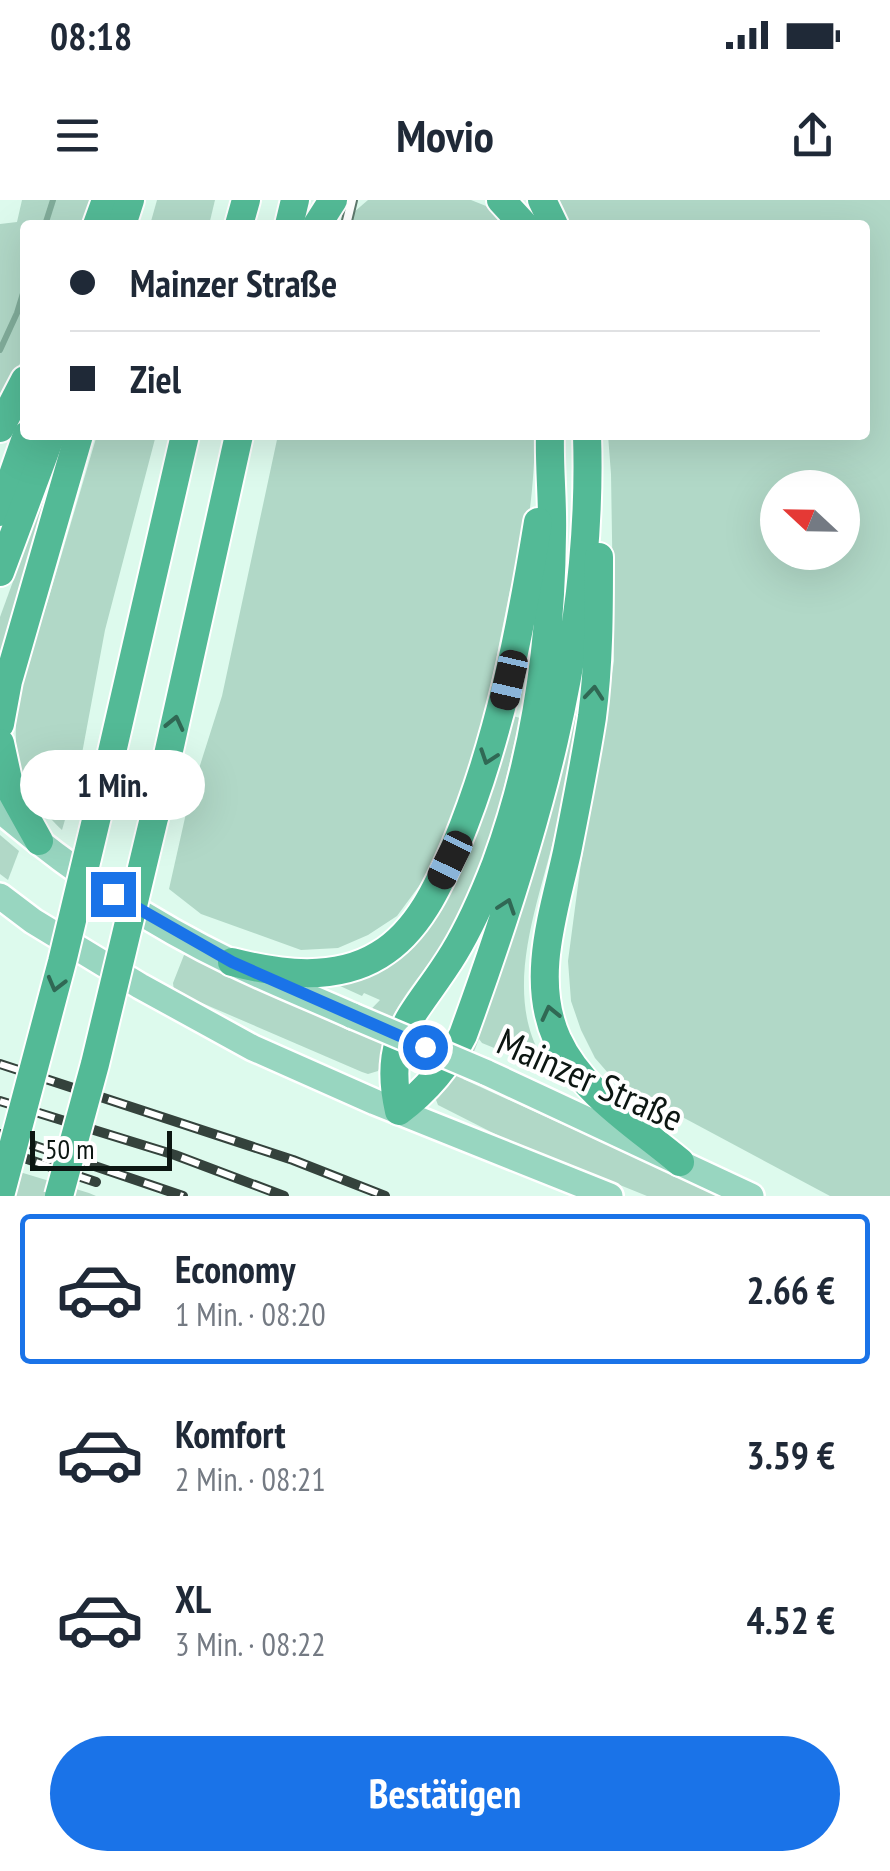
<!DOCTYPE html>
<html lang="de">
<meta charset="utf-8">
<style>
:root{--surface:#fff;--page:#f6f6f7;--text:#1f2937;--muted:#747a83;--line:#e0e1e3;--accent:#1a73e8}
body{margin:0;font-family:"PT Sans Narrow",sans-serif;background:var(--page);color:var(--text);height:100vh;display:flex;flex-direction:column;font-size:38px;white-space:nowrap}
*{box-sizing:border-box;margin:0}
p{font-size:32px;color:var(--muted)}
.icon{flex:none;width:55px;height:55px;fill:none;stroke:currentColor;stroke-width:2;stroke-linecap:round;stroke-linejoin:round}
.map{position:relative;height:996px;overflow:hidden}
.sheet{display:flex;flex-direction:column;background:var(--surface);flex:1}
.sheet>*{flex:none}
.guide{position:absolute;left:20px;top:20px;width:850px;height:220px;border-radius:10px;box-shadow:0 10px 40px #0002;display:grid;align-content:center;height:220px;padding:0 50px;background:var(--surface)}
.needle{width:65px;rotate:292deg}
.controls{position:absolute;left:760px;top:270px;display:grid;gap:20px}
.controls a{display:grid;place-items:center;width:100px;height:100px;border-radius:50%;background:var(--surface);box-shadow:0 10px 40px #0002;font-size:50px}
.scale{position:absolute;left:30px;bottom:25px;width:142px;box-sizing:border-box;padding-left:10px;border:5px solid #0c1612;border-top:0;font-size:28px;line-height:35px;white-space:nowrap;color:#0c1612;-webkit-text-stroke:8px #fff;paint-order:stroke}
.end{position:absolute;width:45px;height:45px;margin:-22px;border:12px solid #1a73e8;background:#fff;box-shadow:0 0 0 5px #fff}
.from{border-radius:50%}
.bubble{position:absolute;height:70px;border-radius:35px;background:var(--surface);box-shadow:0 10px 40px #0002;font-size:32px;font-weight:700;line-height:70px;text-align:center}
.car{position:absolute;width:30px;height:60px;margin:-30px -15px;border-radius:12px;box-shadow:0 0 8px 2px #0007;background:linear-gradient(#222 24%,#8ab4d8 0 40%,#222 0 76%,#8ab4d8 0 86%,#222 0)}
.guide b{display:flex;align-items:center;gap:35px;height:95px;font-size:38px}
.guide b+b{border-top:2px solid var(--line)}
.guide i{width:25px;height:25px;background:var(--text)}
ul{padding:18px 0 0;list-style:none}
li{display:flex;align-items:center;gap:30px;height:150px;margin:0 20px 15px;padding:0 30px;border:5px solid transparent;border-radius:10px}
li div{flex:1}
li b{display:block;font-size:38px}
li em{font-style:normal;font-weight:700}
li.on{border-color:var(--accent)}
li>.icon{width:90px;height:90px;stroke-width:1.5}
.primary-button{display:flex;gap:20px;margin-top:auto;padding:20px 50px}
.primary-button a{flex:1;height:115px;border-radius:60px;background:var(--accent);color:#fff;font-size:40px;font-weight:700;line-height:115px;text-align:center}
.status{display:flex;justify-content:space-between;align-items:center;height:70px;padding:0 50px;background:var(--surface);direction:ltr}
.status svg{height:28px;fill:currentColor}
header{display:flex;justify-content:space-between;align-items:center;height:130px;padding:0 50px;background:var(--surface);font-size:45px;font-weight:700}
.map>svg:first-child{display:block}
</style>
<div class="status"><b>08:18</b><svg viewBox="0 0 49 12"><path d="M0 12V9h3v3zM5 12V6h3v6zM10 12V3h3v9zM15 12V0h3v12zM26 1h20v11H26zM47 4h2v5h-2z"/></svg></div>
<header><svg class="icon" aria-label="menu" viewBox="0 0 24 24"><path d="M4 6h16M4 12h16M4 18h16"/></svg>Movio<svg class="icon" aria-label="share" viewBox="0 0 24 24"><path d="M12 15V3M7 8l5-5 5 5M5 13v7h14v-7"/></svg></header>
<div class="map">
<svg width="890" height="996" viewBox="0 0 890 996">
<rect width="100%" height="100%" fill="#ddfaed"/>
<g fill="#b1d8c7" fill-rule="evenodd">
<path d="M22 0H92L84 25H25V154L0 201V24L17 22Z"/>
<path d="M157 0H215L209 25H150Z"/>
<path d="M368 0H471L486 6 504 25H339Z"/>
<path d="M558 0H890V996H830L615 881 595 858 581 830 571 801 568 761 580 670 614 461 611 274 608 235H865V25H569ZM778 288H842V352H778Z"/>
<path d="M97 235H156L105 430 78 575 62 630C40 609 21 584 17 553 10 501 34 446 49 397 65 343 81 289 97 235Z"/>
<path d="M278 235H535C534 284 529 345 510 390L481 533 458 607 425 678 397 716 368 735 338 748 301 750 201 714 169 689 189 600 222 496Z"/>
<path d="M49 283H53L0 478V417Z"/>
<path d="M585 450C578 508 570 567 557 624 542 696 501 786 541 856L535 865 482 843 479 839 463 879 720 996H647L501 937 438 905 433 892Z"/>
<path d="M513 516 520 518C504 586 491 654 459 717 441 754 409 783 391 820 383 837 387 857 378 871L368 874 362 872 174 791 173 783 184 755H189L350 831 380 800 364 793 362 796 329 781 381 760 502 549Z"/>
<path d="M0 635 19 651 8 680 0 674Z"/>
<path d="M0 966 89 993 96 996H0Z"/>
</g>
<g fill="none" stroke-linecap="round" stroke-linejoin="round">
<g stroke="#81ac9a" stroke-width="6">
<path d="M45 25 53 0"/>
<path d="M0 150 17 113 25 87"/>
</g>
<defs>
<path id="lane" d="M346 25 352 0"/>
<g id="primary">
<path d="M0 610C70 670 150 723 233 763 272 782 313 798 353 816"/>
<path d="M0 696 33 721 140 786 253 848 375 902 610 996"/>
<path d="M485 872 751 996"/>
</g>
<g id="highway">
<path d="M501 0 524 25"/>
<path d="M542 0 554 25"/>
<path d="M97 25 106 0"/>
<path d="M122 25 130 0"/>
<path d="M239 25 246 0"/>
<path d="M289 25 295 0"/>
<path d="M317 25 333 0"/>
<path d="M0 228 25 180"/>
<path d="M550 235C549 268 553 301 552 334 551 447 535 558 496 664 484 695 471 725 454 753 417 814 381 833 399 911 427 890 447 867 463 835 533 643 594 442 587 235"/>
<path d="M0 312 27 235"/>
<path d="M599 357C599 410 599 464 592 517 585 562 576 607 567 652 554 712 530 779 557 839 581 892 636 925 680 962"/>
<path d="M0 372 51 235"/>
<path d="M0 524 8 481 79 235"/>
<path d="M0 543 10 589 39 641"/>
<path d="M104 587 185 235"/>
<path d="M154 618 239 235"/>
<path d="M232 762C279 774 335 782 379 755 418 732 439 685 456 645 499 541 520 433 538 322"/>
</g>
</defs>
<use href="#lane" stroke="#5e796d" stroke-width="12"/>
<use href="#primary" stroke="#fff" stroke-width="30"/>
<use href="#highway" stroke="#fff" stroke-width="32"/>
<use href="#lane" stroke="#fff" stroke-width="8"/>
<use href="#primary" stroke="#98d6c0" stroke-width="25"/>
<use href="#highway" stroke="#53ba96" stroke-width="28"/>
<defs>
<g id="rail">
<path d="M0 864 293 960 385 996"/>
<path d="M0 901 175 955 284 996"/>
<path d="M0 934 183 996"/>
<path d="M0 950 96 982"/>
</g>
</defs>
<use href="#rail" stroke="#34423c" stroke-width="10"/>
<use href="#rail" stroke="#fff" stroke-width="6" stroke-dasharray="19" stroke-linecap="butt"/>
<defs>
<path id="primary-bridge" d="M353 816 485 872"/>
<g id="highway-bridge">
<path d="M0 996 62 762 104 587"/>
<path d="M59 996 95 864 154 618"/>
</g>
</defs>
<use href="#primary-bridge" stroke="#fff" stroke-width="30" stroke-linecap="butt"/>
<use href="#highway-bridge" stroke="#fff" stroke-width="32" stroke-linecap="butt"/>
<use href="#primary-bridge" stroke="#98d6c0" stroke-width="25"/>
<use href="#highway-bridge" stroke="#53ba96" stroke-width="28"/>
</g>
<defs><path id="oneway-chevron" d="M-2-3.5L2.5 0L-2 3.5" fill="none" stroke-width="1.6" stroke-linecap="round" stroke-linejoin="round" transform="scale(2.5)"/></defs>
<g stroke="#306854">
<use href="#oneway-chevron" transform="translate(594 493) rotate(-85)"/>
<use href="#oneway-chevron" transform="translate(175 523) rotate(-77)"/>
<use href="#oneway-chevron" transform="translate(488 557) rotate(109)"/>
<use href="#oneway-chevron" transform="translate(507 706) rotate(-71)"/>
<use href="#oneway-chevron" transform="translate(56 784) rotate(105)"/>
<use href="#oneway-chevron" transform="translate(550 813) rotate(-103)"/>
</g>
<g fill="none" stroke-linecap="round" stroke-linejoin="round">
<path stroke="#1a73e8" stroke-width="12" d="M113 694 232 762 425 847"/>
</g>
<g text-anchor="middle" stroke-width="8" stroke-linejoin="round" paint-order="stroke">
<g font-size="38" fill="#0c1612" stroke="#fff">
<text transform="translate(590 880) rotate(24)" y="13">Mainzer Straße</text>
</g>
</g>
</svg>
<div class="controls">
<a><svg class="needle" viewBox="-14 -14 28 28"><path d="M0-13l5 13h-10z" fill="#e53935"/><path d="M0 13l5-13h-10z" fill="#747a83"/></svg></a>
</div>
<div class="scale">50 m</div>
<i class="end from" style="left:425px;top:847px"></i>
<i class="end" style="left:113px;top:694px"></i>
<div class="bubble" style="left:20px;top:550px;width:185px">1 Min.</div>
<i class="car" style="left:509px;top:480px;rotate:193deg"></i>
<i class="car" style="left:450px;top:660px;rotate:206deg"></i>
<div class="guide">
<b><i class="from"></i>Mainzer Straße</b>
<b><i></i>Ziel</b>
</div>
</div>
<section class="sheet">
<ul>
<li class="on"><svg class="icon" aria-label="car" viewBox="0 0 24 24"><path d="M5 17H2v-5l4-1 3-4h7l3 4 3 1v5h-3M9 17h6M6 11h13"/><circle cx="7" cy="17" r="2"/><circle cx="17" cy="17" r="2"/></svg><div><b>Economy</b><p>1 Min. · 08:20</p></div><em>2.66 €</em></li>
<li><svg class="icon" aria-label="car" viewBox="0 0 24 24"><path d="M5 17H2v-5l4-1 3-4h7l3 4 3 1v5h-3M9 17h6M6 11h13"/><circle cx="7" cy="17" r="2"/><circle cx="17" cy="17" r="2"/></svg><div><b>Komfort</b><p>2 Min. · 08:21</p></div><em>3.59 €</em></li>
<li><svg class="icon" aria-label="car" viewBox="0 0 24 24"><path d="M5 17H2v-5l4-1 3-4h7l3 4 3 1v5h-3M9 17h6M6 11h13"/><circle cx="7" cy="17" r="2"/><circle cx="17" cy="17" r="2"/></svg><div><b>XL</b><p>3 Min. · 08:22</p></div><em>4.52 €</em></li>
</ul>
<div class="primary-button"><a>Bestätigen</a></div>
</section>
